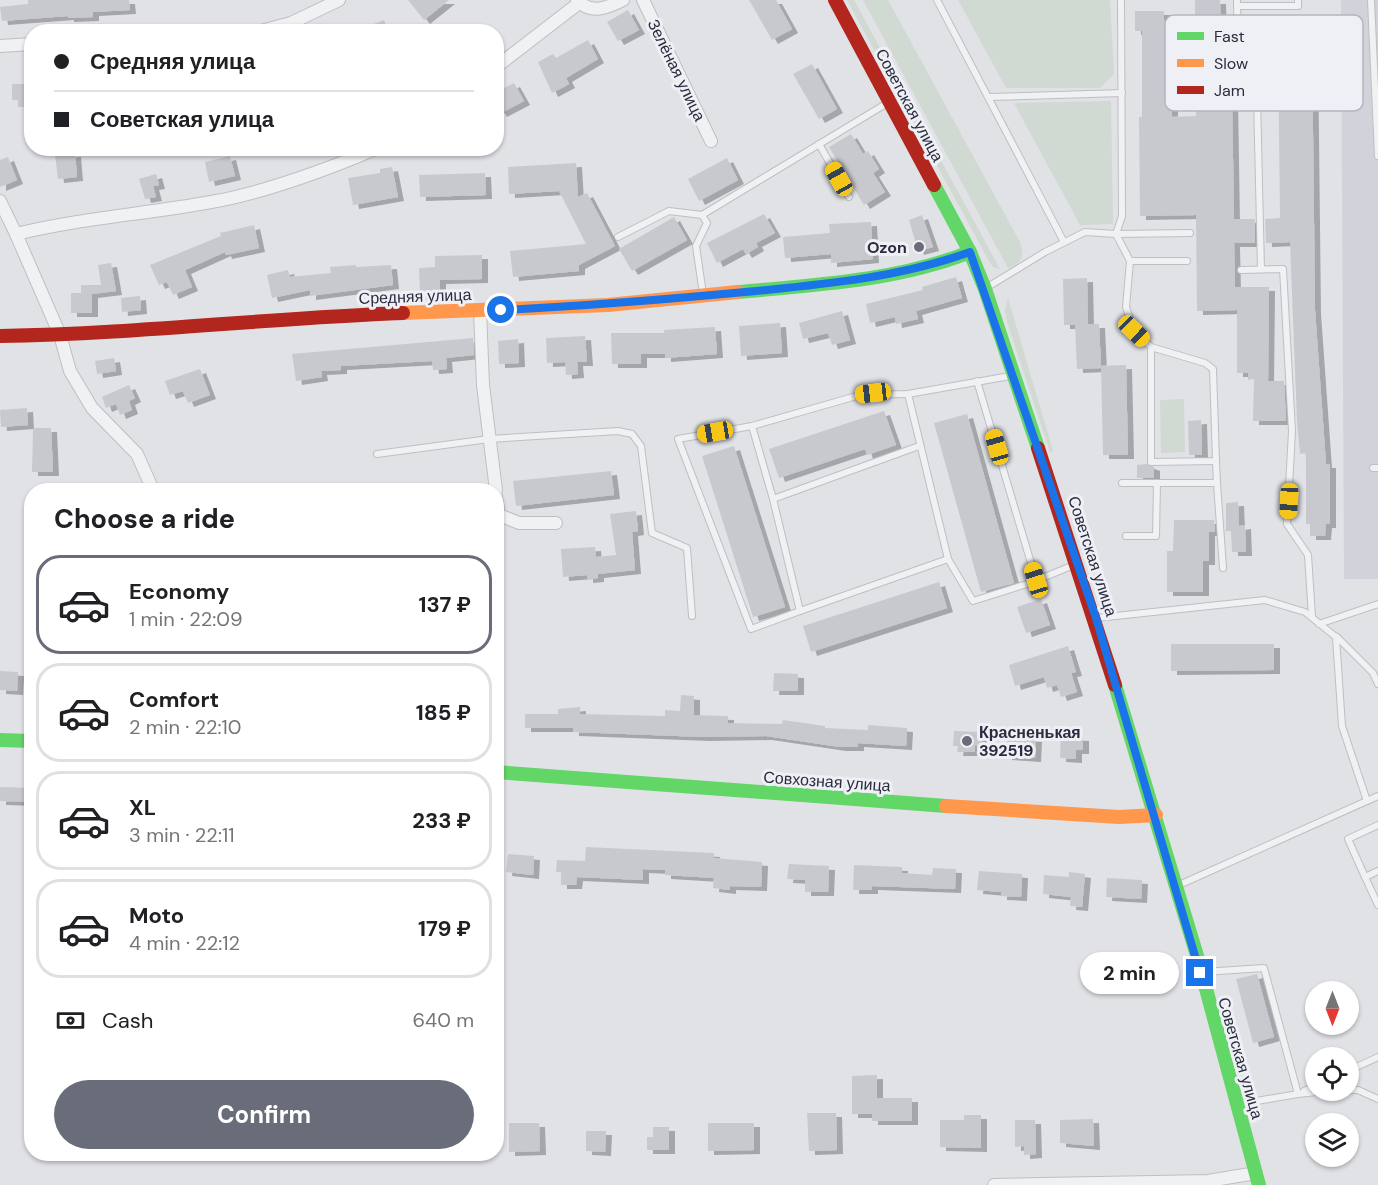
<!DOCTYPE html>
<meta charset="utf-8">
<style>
:root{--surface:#fff;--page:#f2f2f2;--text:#202124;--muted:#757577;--line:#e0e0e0;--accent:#696c79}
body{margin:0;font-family:"DM Sans",sans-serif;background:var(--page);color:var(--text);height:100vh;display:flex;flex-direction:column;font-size:22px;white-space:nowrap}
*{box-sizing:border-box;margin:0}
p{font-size:20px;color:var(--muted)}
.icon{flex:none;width:33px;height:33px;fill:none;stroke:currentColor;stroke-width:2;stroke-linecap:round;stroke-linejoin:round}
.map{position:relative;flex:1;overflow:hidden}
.side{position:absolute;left:24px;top:483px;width:480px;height:678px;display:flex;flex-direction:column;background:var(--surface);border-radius:24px;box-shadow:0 2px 4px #0004}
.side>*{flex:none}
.guide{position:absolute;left:24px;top:24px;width:480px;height:132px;border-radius:24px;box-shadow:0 2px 4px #0004;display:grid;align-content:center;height:132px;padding:0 30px;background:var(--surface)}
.needle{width:39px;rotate:180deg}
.buttons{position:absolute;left:1305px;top:981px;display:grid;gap:12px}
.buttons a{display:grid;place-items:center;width:54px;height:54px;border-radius:50%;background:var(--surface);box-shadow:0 2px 4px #0004;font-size:30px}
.end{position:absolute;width:27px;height:27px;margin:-14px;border:8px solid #1a73e8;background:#fff;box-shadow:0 0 0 3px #fff}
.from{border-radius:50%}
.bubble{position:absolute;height:42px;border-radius:21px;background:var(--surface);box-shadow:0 2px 4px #0004;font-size:20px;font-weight:700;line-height:42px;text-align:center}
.car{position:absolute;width:18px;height:36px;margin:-18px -9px;border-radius:8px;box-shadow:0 0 4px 2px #0007;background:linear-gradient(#f5c518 24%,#345 0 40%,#f5c518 0 76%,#345 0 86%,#f5c518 0)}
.guide b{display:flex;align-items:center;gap:21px;height:57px;font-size:22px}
.guide b+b{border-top:2px solid var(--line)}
.guide i{width:15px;height:15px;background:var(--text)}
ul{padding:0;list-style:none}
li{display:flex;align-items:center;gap:18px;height:99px;margin:0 12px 9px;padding:0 18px;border:3px solid var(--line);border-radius:24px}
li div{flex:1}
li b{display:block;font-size:22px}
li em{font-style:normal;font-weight:700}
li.current{border-color:var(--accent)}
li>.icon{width:54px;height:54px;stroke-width:1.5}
h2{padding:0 30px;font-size:27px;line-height:72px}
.pay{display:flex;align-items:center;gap:15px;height:66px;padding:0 30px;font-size:22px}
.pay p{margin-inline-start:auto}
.button{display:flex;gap:12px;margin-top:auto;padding:12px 30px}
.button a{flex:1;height:69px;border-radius:36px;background:var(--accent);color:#fff;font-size:24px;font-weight:700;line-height:69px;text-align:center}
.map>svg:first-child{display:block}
</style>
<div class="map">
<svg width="1378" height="1185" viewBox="0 0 1378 1185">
<defs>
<filter id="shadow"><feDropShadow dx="6" dy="4" stdDeviation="0" flood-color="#0004"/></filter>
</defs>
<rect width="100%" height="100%" fill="#e1e2e6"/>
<path fill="#d2d3da" d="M1341 0H1378V579H1344Z"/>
<g fill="#d0d9d2">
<path d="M847 0H854L1000 269 993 267 989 261Z"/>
<path d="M863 0H888L1021 244C1024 257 1021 264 1008 268Z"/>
<path d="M958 0H1110L1114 74 1100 88H1006Z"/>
<path d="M1111 101 1113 224 1080 225 1014 103Z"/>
<path d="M1008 298 1053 451 1050 452 1007 322 1005 310Z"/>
<path d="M1184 399 1185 452 1161 453 1160 400Z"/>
</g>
<g fill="#c8c9ce" fill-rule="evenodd" filter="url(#shadow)">
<path d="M28 0H129L130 10 93 12V17L68 18V16L2 21 0 7 28 4Z"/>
<path d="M408 0H449L424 20Z"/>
<path d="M749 0H776L792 29 772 40Z"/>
<path d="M1195 0H1220L1221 33H1231L1234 219H1255V243H1234L1235 287H1269L1268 381H1284L1286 421H1253L1254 379 1248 380V373H1237V310L1197 311 1196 215 1140 216 1139 117H1142V31H1135V11H1164V20H1195ZM1172 36H1195L1196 116 1172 117Z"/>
<path d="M628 10 639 30 618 41 607 22Z"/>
<path d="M1243 18H1298V43H1312L1315 310 1326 464H1330V524H1326L1325 536H1310V524H1306V453L1300 454 1297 421 1290 242 1266 243 1265 219 1280 218 1278 40 1253 41V35H1243Z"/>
<path d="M384 20 389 32H356V31Z"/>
<path d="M588 40 598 59 566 78 569 84 552 93 538 62 553 54 556 58Z"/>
<path d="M812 64 837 109 819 119 793 74Z"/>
<path d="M514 83 524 101 501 113 496 105V92Z"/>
<path d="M12 84H27V93H32V107H18V100H12Z"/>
<path d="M851 134 863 154 868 151 879 169 873 173 885 192 864 205 829 147Z"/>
<path d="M75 153 77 177 58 179 55 155Z"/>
<path d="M230 156 235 176 209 182 205 162Z"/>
<path d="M8 157 17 180 0 187V160Z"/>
<path d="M727 158 738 180 699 201 688 179Z"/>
<path d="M576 163 578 197 587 193 615 246 579 265V271L513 277 510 251 586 244 559 191 509 194 508 167Z"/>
<path d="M392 167 398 197 353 205 348 178 380 173V169Z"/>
<path d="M485 173 486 195 420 197 419 175Z"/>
<path d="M156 174 159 185 153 186 156 197 145 199 139 179Z"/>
<path d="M764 214 775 233 756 243 758 247 746 254 743 249 717 263 707 243Z"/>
<path d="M922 215 933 247 918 251 909 220Z"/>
<path d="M674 217 687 240 632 271 619 249Z"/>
<path d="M871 222 873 259 831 263V254L785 258 783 237 830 233 829 224Z"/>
<path d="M254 225 259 248 226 255 225 252 185 270 192 287 173 295 167 282 159 285 150 265 221 236 220 233Z"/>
<path d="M482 255V279L440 280V295H420L419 268 435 267V256Z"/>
<path d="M111 263 116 291 92 294V313H71V293H81V285H101L98 265Z"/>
<path d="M356 265V267L391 265 393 285 310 296V290L272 298 267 275 288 270 290 277 331 273 330 267Z"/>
<path d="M956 277 962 298 916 311 918 319 896 324 895 317 870 323 866 304 923 290 922 287Z"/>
<path d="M1087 278 1088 324H1099L1101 368 1077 369 1075 325H1064L1063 279Z"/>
<path d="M140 296 141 310 122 312 121 298Z"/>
<path d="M842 311 850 340 832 345 828 333 803 339 799 323Z"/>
<path d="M780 323 782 353 741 356 739 326Z"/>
<path d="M715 327 717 354 665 358V354H641V364H612L611 333H664V330Z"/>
<path d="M585 336 587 362H577L578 374 566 375 565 362 547 363 546 338Z"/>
<path d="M473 338 474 355 446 358 447 369 433 370 432 361 341 366V370L321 371 322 377 296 381 292 354Z"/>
<path d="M518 339 519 363 499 364 498 341Z"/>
<path d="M114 358 116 371 97 374 95 361Z"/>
<path d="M1126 365 1128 455H1103L1101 366Z"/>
<path d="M200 369 210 395 188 403 183 391 170 395 165 381Z"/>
<path d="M129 385 135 398 129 401 132 410 120 415 116 404 106 408 102 397Z"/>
<path d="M27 408 28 425 1 427 0 410Z"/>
<path d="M884 411 896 445 867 455 865 449 779 478 769 449Z"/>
<path d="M967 414 1014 583 981 592 934 423Z"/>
<path d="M1201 420 1202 455H1189L1188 421Z"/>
<path d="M33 428H51L53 472H32Z"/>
<path d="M734 446 785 607 753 617 702 456Z"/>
<path d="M1146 464 1154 467V478H1137V465Z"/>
<path d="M611 471 614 495 516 506 513 481Z"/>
<path d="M1238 502 1239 526 1245 525 1246 552H1232L1231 531H1226V503Z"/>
<path d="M636 511 638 531 632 532 635 570 598 574V578L587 579V575L563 577 561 549 595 547 596 557 616 555 610 514Z"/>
<path d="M1174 520H1214L1215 532H1209V561H1203V592H1167V551H1173Z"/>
<path d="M939 582 947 608 811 652 803 626Z"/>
<path d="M1041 599 1050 625 1026 633 1017 607Z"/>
<path d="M1171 644H1274V670L1171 671Z"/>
<path d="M1068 646 1076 672 1071 673 1077 692 1061 697 1057 685 1047 688 1044 677 1015 686 1009 665Z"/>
<path d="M0 671 18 672 17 691 0 690Z"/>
<path d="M774 673 798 674V691H773Z"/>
<path d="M681 695 694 696V715L728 716V723L782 724 783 720 825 726V728L868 730V725L907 728 906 746 858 743V747H840L766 736 704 737 573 732V728H525V714H558V709L580 707V714L665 716V710L680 711Z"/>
<path d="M954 731 982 732 981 746 975 745V752H957L958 746H953Z"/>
<path d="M1008 736 1036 738 1035 758 1006 756Z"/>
<path d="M1061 736 1083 737V750H1076V759L1060 758Z"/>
<path d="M0 787 32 788V802L0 801Z"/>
<path d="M586 847 714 853V858L762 862 761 887 730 886V890L713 888 714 878 665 875V870L643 869V880L577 877 576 885H561V872H556L557 860 585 861Z"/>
<path d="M508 854 534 856 533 875 506 872Z"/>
<path d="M789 864 829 866 828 892H805V880L787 879Z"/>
<path d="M854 865 902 867V873L932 875 933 868 956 869 955 889 872 886V890H853Z"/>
<path d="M979 871 1022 874 1021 897 1001 896V892L977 890Z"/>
<path d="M1069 872 1085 874 1082 907 1070 906 1071 897 1043 894 1044 875 1069 877Z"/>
<path d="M1107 878 1142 880 1141 899 1106 897Z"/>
<path d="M1257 974 1274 1037 1253 1043 1236 979Z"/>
<path d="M877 1075V1098H912V1121H872V1114H852V1076Z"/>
<path d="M807 1113H836L837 1150 809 1151Z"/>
<path d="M964 1115H981V1148L940 1147V1120H964Z"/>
<path d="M1093 1119 1094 1146 1060 1143V1120Z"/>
<path d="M1015 1120H1035L1036 1154 1024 1155V1146L1015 1147Z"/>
<path d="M509 1123H539L540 1151 509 1152Z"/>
<path d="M708 1123H754V1150L708 1151Z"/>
<path d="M653 1127H669V1150H647V1137H653Z"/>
<path d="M586 1131H606L605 1152 586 1151Z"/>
</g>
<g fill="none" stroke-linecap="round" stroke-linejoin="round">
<defs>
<g id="lane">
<path d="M937 0 1064 242"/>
<path d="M1237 0 1238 54H1256L1261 269"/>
<path d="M1371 0 1378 156"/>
<path d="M1237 6H1298V0"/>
<path d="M990 97 1122 93"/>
<path d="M819 144 849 197"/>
<path d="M702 215 707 223 696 246 703 294"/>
<path d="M618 237 669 211 702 215 889 102"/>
<path d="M1130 261H1187"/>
<path d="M1241 270 1283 269 1292 431 1287 524 1308 555 1312 617"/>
<path d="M986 288 1045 252 1085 232 1116 234 1122 216 1121 0"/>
<path d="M1151 347V462L1216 461 1213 369 1205 363 1151 347 1134 331 1126 307 1130 261 1116 234 1190 233"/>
<path d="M977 381 1036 580"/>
<path d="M908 394 948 559 973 601 1030 583 1074 565"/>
<path d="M752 426 773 499"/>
<path d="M919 446 773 499 800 611 948 559"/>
<path d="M377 454 489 439 618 431 632 434 641 446 652 533 687 548 692 616"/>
<path d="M1373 468H1378"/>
<path d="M1122 483H1217L1216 461"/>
<path d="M1217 483 1223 568"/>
<path d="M1126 536H1156L1157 483"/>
<path d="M800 611 751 629 678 439 752 426 860 395 908 394 1010 376"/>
<path d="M1097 618 1265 600 1305 612 1336 637 1342 726 1367 801"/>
<path d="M1319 624 1378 604"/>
<path d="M1337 637 1373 673 1378 684"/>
<path d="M1378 871 1365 877 1378 905"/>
<path d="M1365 877 1348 839 1378 825"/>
<path d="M1179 885 1378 796"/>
<path d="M1203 972 1264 968 1298 1094 1239 1104"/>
<path d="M1348 1071 1378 1057"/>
<path d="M1348 1090H1358L1378 1099"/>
<path d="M1304 1091 1316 1086"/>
<path d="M1298 1094 1336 1090"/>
</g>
<g id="street">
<path d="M577 0C591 15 607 8 623 0"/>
<path d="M643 0 711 141"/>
<path d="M257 32 291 23 339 0"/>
<path d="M0 46 32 44"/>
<path d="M496 67 579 3"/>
<path d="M0 201 16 234C81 218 146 214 211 202 260 194 332 168 377 148"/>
<path d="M16 234 60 335 70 371 92 408 137 454 153 490"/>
<path d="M480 311 483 385 496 490"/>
<path d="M496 496 499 515 519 523H556"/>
<path d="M994 1185 1208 1181 1256 1173"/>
</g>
</defs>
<use href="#lane" stroke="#bebfc3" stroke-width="8"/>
<use href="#street" stroke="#bebfc3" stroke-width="14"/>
<use href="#lane" stroke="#f0f1f3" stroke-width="6"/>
<use href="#street" stroke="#f0f1f3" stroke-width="12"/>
<g stroke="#63d668" stroke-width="14">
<path d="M934 185 970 252 985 289 1038 448"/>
<path d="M738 292C815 285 897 281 970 252"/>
<path d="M1115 685 1198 959 1259 1185"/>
<path d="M0 740 32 741"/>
<path d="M496 772 946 806"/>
</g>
<g stroke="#ff974d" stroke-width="14">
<path d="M403 313 608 305 738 292"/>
<path d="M946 806 1119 817 1156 815"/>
</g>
<g stroke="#b3261e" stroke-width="14">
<path d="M835 0 934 185"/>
<path d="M0 336C135 334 269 318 403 313"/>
<path d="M1038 448 1115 685"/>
</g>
</g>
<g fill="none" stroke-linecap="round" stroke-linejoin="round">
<path stroke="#1a73e8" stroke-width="8" d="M501 310C586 306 671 299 756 291 828 284 901 277 970 252L1096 618 1200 973"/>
</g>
<g fill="#696c79" stroke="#eff0f5" stroke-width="2">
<circle cx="919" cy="247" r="6"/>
<circle cx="967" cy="741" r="6"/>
</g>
<g text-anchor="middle" stroke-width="6" stroke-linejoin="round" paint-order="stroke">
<g font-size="16" fill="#292c3e" stroke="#eff0f5">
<text transform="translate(677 70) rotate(64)" y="6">Зелёная улица</text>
<text transform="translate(910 105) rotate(62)" y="6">Советская улица</text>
<text transform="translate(415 296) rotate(-2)" y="6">Средняя улица</text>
<text transform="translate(1093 556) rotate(72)" y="6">Советская улица</text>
<text transform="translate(827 781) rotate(4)" y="6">Совхозная улица</text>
<text transform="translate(1241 1058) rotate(74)" y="6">Советская улица</text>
</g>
<g font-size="16" font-weight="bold" fill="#292c3e" stroke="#eff0f5" text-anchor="end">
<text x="907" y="253">Ozon</text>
<text x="979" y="738" text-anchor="start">Красненькая<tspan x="979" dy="18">392519</tspan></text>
</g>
</g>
<rect x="1165" y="15" width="198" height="96" rx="9" fill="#eff0f5" stroke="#b4b5be" stroke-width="1.5"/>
<rect x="1177" y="32" width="27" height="8" fill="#63d668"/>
<rect x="1177" y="59" width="27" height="8" fill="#ff974d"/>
<rect x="1177" y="86" width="27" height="8" fill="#b3261e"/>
<g font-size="16" fill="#292c3e">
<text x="1214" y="42">Fast</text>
<text x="1214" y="69">Slow</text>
<text x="1214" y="96">Jam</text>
</g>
</svg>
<div class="buttons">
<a><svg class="needle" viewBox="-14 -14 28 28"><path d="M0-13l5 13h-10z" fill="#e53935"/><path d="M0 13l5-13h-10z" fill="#757577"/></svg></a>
<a><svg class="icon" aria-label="locate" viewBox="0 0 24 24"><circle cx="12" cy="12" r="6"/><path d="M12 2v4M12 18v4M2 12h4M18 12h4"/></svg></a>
<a><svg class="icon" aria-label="layers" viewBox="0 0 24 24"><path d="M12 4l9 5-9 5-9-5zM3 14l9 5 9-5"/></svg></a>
</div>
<i class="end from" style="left:501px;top:310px"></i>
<i class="end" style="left:1200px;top:973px"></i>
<div class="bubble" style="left:1080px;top:952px;width:99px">2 min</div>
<i class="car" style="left:839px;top:179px;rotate:331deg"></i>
<i class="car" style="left:1134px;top:331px;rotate:134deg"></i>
<i class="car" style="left:873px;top:393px;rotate:263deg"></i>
<i class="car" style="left:715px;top:432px;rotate:260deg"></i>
<i class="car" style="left:997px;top:447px;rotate:344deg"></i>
<i class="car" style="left:1289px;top:501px;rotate:183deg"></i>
<i class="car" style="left:1036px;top:580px;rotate:343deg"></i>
<div class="guide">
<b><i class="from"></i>Средняя улица</b>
<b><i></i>Советская улица</b>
</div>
<section class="side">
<h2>Choose a ride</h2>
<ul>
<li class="current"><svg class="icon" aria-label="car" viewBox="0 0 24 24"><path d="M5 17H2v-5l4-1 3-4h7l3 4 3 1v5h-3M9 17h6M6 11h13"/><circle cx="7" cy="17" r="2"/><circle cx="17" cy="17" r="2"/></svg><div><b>Economy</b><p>1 min · 22:09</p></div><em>137 ₽</em></li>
<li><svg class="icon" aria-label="car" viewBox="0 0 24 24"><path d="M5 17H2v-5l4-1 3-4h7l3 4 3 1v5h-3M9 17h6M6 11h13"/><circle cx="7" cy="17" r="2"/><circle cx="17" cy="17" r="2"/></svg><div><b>Comfort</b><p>2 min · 22:10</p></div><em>185 ₽</em></li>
<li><svg class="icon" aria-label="car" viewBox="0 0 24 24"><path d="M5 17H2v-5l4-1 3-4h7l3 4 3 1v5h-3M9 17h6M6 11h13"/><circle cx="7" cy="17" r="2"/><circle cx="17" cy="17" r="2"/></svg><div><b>XL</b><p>3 min · 22:11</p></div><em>233 ₽</em></li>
<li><svg class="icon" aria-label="car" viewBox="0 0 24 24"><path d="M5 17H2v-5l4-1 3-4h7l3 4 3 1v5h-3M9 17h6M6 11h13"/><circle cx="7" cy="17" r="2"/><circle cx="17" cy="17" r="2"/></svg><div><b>Moto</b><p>4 min · 22:12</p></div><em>179 ₽</em></li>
</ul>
<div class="pay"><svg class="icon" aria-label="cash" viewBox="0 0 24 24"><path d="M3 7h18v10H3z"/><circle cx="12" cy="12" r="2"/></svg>Cash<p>640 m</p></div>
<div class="button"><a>Confirm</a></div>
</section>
</div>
